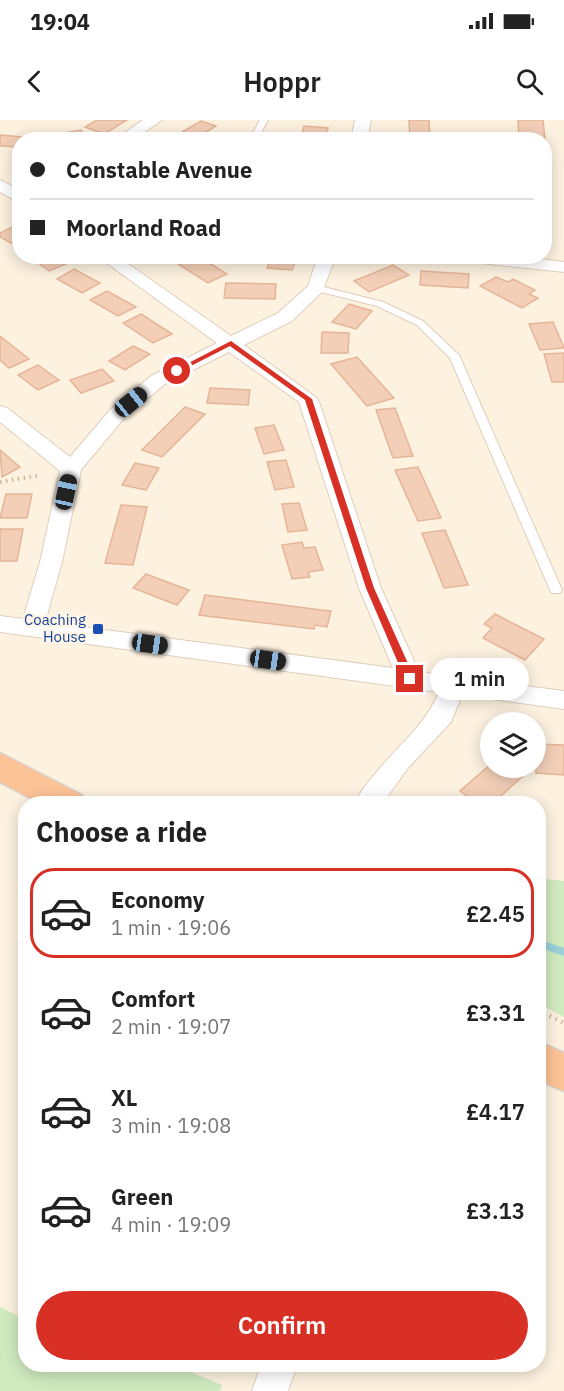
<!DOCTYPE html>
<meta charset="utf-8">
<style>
:root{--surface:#fff;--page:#f6f6f6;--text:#222;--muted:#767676;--line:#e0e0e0;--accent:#d93025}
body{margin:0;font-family:"IBM Plex Sans",sans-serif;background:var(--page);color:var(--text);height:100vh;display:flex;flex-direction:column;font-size:22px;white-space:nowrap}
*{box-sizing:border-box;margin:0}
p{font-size:20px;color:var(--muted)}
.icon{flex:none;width:33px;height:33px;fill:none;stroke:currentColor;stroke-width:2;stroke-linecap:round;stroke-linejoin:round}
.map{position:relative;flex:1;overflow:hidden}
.drawer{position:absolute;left:18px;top:676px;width:528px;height:576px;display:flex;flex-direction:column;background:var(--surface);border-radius:24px;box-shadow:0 3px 15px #0003}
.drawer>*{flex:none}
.top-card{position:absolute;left:12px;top:12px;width:540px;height:132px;border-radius:24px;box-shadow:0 3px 15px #0003;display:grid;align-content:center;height:132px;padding:0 18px;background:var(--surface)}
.fabs{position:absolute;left:480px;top:592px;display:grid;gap:12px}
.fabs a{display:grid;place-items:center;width:66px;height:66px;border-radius:50%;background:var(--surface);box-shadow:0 3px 15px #0003;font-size:30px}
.end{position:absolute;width:27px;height:27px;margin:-14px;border:8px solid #d93025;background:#fff;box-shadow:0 0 0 3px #fff}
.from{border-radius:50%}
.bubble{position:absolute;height:42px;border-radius:21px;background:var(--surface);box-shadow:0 3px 15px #0003;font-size:20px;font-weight:600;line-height:42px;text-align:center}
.car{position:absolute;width:18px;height:36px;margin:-18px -9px;border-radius:8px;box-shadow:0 0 4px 2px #0007;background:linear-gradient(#222 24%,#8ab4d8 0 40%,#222 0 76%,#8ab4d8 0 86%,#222 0)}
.top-card b{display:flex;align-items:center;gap:21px;height:57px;font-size:22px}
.top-card b+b{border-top:2px solid var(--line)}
.top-card i{width:15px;height:15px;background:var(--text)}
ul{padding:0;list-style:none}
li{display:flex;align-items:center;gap:18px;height:90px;margin:0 12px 9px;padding:0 6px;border:3px solid transparent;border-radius:24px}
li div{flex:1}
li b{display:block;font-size:22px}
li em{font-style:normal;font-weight:600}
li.current{border-color:var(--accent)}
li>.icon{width:54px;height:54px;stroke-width:1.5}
h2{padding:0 18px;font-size:27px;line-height:72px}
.cta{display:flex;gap:12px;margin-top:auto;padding:12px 18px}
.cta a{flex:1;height:69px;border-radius:36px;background:var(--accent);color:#fff;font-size:24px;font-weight:600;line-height:69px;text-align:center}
.status{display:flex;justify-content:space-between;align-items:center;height:42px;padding:0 30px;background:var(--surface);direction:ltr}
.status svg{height:16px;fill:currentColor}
header{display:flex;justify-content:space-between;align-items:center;height:78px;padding:0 18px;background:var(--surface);font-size:27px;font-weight:600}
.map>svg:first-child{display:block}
</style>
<div class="status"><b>19:04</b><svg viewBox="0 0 49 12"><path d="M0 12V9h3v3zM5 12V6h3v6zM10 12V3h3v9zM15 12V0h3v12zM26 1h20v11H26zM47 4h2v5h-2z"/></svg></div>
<header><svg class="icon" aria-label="back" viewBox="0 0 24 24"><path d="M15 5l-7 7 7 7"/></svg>Hoppr<svg class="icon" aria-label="search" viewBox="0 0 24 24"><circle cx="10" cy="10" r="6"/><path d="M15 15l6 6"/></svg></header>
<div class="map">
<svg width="564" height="1271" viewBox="0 0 564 1271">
<rect width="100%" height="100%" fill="#fdf2e0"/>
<g fill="#d0eabf">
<path d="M538 758 564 761V897L539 884Z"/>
<path d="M0 1187 25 1199 26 1245H174L222 1265 220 1271H0Z"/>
</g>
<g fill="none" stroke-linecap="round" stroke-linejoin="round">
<path fill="#9acfd8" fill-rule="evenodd" d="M538 819 564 828V836L538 827Z"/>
</g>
<g fill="#f3cfb7" stroke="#e6b597" stroke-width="1.5">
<path d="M97 0H127L104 14 85 7Z"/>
<path d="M409 0H429L430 20H410Z"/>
<path d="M518 0H543L545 19 519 18Z"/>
<path d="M201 1 216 6 193 20H168Z"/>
<path d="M304 6 328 8 327 13H333L331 20H300Z"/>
<path d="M81 10 87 20 37 18Z"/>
<path d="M0 15 24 17 32 18 20 20V27L0 26Z"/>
<path d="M12 107 20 111V128L0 117V113Z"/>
<path d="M29 136H59L68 143 49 151Z"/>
<path d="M194 136H198L227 154 208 163 178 144Z"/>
<path d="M272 136H298L292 150 267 148Z"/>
<path d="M393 145 409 155 369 172 354 161Z"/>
<path d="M74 149 100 163 82 173 57 159Z"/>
<path d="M421 151 469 154 468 168 420 165Z"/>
<path d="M496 157 508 162 513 159 535 170 529 174 538 178 522 188 480 166Z"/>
<path d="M226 163 276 164 275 179 224 178Z"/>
<path d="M107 171 136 187 118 196 90 180Z"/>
<path d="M349 184 372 191 356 209 332 202Z"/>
<path d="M141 194 172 214 153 223 123 203Z"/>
<path d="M553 202 564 228 540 230 529 204Z"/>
<path d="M322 212 349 213 348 233H321Z"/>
<path d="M0 216 29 239 9 248 0 240Z"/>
<path d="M133 226 150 234 125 250 109 241Z"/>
<path d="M564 233V262H552L544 234Z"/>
<path d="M357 237 394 278 367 286 331 244Z"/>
<path d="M38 245 59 260 38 270 18 255Z"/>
<path d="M102 249 114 261 81 273 70 260Z"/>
<path d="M210 268 250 270 248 285 207 283Z"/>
<path d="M185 287 205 294 162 337 142 330Z"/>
<path d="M395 288 413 336 393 338 376 290Z"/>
<path d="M274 305 284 330 264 334 255 308Z"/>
<path d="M0 330 20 347 2 357Z"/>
<path d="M286 340 294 367 275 370 267 342Z"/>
<path d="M135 343 159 348 146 370 122 365Z"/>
<path d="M418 347 441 398 418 401 395 350Z"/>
<path d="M6 374H32L27 398H0Z"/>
<path d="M299 383 307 410 288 412 282 384Z"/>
<path d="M121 385 147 387 133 445 105 443Z"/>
<path d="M0 409H23L17 441H0Z"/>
<path d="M445 410 468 465 444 468 422 413Z"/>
<path d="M302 422 304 428 315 427 323 450 308 452 310 457 292 459 282 425Z"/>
<path d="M146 454 189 470 177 485 133 468Z"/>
<path d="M205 475 321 490 331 491 327 507 315 505 314 509 199 495Z"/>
<path d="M495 494 522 508 544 519 525 540 483 518 492 508 484 504Z"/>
<path d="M536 624 564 625V655L536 653Z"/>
<path d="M490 645V648H512L523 656 492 684H478L460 671Z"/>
</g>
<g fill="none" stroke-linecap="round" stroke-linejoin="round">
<defs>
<g id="service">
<path d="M260 0H268L257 20H249Z"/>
<path d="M316 165 383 182 423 201 459 235 562 470 560 473H552L550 470 450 238 417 205 377 186 313 170V166Z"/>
</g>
<g id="minor">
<path d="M143 0H162L133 20H114Z"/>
<path d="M355 0H371L367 20H351Z"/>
<path d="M0 60 20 70V83L0 72Z"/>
<path d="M97 136H117L231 216 278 193 308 166 318 136H336L322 172 292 201 244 225 318 279 381 468 419 552 564 571V589L462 575 451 602 408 648 382 684H354C376 642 422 614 439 572L0 512V496L23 499 40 442 60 351 0 302V286L7 288 70 337 110 290 151 256 217 223ZM229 232 299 282 359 468 393 548 45 502 62 442 81 350 124 298 165 264Z"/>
<path d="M454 136H516L564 142V152L462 141Z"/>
<path d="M261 1245H297L288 1271H252Z"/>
</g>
<g id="trunk">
<path d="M0 633 82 675 87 684H41L0 662Z"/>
<path d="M538 921 564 933V971L538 960Z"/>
</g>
</defs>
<use href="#service" stroke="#e1cdbc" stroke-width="2"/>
<use href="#minor" stroke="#e1cdbc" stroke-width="2"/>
<use href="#trunk" stroke="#dbd3cf" stroke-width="3"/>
<path stroke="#d7b29b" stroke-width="4" stroke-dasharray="1.5 4.5" stroke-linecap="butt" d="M0 362 41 355"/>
<path stroke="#d7b29b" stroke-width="4.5" stroke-dasharray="1.5 5" stroke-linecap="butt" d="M538 890 564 903"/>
<use href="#service" fill="#fff" fill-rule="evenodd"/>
<use href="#minor" fill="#fff" fill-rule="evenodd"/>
<use href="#trunk" fill="#fcc396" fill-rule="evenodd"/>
</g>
<path fill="#d93025" d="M231 221 312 279 374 468 415 559 413 561 405 559 366 468 305 280 230 226 179 252 173 251Z"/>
<rect fill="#1a4fb4" stroke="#fff5e7" stroke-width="2" x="92" y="503" width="12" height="12" rx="3"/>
<g text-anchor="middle" stroke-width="5" stroke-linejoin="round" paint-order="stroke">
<g font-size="15" fill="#164399" stroke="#fff5e7" text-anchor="end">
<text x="86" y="505">Coaching<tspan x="86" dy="17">House</tspan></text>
</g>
</g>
</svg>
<div class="fabs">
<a><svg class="icon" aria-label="layers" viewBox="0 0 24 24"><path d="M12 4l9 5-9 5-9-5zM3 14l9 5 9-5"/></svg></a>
</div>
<i class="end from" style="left:177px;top:251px"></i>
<i class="end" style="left:410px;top:559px"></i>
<div class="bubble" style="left:430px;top:538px;width:99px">1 min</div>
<i class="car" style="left:131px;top:282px;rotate:51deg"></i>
<i class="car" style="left:66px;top:372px;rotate:12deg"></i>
<i class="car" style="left:150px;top:524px;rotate:98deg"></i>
<i class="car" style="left:268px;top:540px;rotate:98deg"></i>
<div class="top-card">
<b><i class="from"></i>Constable Avenue</b>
<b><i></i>Moorland Road</b>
</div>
<section class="drawer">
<h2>Choose a ride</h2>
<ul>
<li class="current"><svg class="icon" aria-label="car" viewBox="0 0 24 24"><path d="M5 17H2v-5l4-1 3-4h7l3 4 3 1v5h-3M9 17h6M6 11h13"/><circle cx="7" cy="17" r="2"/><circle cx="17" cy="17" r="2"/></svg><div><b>Economy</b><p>1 min · 19:06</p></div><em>£2.45</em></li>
<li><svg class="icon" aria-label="car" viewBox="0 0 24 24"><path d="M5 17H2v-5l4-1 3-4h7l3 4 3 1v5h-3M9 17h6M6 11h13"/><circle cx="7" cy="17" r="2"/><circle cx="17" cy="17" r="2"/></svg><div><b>Comfort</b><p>2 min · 19:07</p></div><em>£3.31</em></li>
<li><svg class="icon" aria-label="car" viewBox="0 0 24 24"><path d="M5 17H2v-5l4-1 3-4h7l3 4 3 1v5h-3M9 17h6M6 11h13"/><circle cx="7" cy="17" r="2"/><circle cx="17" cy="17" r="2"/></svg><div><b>XL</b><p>3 min · 19:08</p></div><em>£4.17</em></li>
<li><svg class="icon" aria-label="car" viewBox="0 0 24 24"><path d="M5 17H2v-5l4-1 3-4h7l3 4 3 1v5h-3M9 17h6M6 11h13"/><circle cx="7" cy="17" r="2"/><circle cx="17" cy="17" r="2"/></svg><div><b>Green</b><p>4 min · 19:09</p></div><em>£3.13</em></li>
</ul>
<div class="cta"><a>Confirm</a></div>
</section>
</div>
